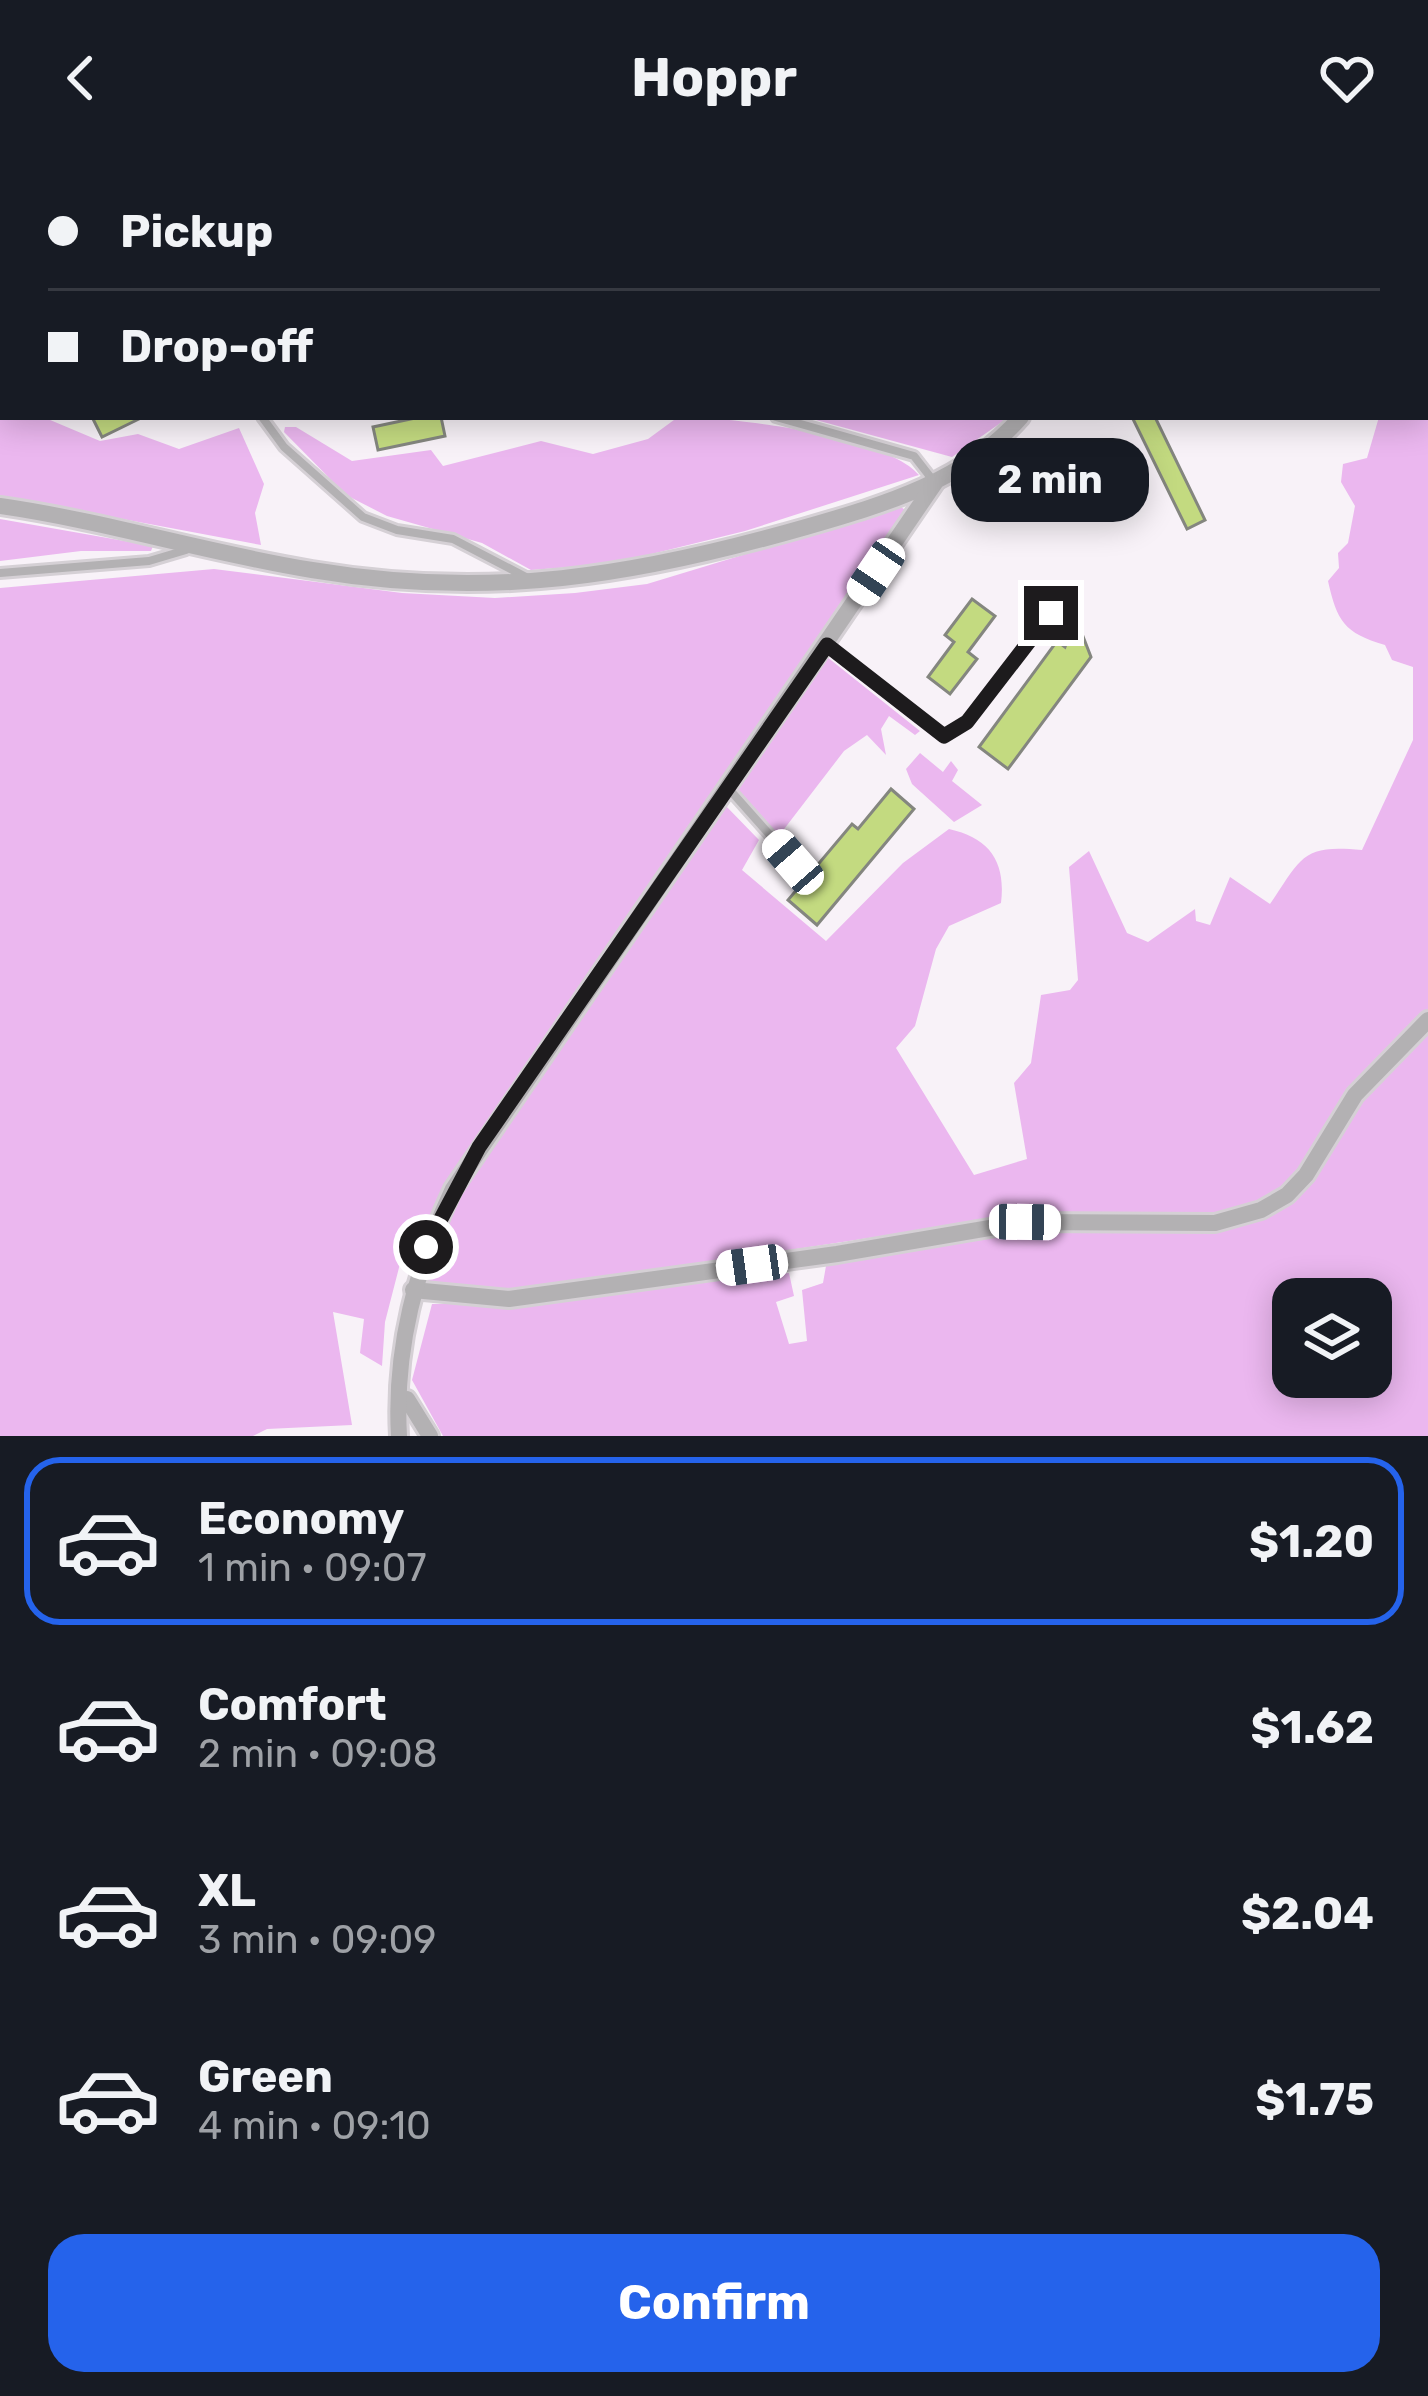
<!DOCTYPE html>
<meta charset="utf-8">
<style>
:root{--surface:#171b24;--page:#242831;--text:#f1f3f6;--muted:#9ea1a6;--line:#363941;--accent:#2563eb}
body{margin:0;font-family:Rubik,sans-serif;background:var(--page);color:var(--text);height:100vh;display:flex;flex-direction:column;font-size:45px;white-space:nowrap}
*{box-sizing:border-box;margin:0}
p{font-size:39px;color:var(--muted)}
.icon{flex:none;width:66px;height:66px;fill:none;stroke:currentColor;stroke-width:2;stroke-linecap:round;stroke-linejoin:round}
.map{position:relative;height:1280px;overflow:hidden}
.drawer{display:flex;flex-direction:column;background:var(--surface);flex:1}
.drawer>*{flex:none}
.hud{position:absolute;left:0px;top:0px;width:1428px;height:264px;box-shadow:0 6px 30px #0003;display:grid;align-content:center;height:264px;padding:0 48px;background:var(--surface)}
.tools{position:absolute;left:1272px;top:1122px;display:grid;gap:24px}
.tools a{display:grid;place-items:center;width:120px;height:120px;border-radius:24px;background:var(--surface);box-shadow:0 6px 30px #0003;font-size:60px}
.end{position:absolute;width:54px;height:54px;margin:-27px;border:15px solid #1d1b1d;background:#fff;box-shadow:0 0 0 6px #fff}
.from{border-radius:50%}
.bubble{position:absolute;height:84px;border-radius:36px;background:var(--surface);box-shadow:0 6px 30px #0003;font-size:39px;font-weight:700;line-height:84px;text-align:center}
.car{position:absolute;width:36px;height:72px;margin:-36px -18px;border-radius:15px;box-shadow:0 0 9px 3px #0007;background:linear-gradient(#fff 24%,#345 0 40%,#fff 0 76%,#345 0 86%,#fff 0)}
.hud b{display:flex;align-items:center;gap:42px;height:114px;font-size:45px}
.hud b+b{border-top:3px solid var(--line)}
.hud i{width:30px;height:30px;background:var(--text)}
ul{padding:21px 0 0;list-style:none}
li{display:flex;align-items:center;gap:36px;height:168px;margin:0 24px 18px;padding:0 24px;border:6px solid transparent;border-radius:36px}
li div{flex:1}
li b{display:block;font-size:45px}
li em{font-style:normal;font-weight:700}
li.current{border-color:var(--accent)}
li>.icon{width:108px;height:108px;stroke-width:1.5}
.cta{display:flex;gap:24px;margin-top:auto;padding:24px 48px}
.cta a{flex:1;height:138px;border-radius:36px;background:var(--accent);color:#fff;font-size:48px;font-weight:700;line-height:138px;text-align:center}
header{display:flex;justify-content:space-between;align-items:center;height:156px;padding:0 48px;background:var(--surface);font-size:54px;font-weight:700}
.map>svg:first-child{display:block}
</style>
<header><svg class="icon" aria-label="back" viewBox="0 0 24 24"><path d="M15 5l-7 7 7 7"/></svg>Hoppr<svg class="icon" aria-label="heart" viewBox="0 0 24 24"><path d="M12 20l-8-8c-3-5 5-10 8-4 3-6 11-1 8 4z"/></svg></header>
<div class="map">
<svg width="1428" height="1280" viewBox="0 0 1428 1280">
<rect width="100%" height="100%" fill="#f8f2f8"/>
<g fill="#ebb7ef" fill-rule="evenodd">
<path d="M1428 114V857L1283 1035 1215 1059 1033 1057 506 1137 429 1128 423 1117 485 992 725 649 759 684 742 714 826 785 903 707 949 673C990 682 1006 706 1001 747L949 770 936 793 915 870 896 892 974 1019 1027 1003 1014 927 1031 907 1041 839 1070 834 1078 824 1069 711 1089 695 1127 777 1148 786 1195 753 1196 765 1210 769 1230 721 1270 748C1302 701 1302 688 1362 694L1413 584V511L1392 504 1385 489C1344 477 1337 465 1328 425L1339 412 1338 397 1348 387 1355 350 1341 326 1343 308 1367 302 1379 261H1425Z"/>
<path d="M0 260 43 261 100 285 138 278 179 293 239 272 264 328 255 357 261 389 0 340Z"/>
<path d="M678 261C730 261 886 279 919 319L745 375 611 408 531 414 482 387 387 360 346 339 284 276 285 271H296L352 305 431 294 443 310 541 285 593 298 648 283Z"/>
<path d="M805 261H1009L952 301Z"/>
<path d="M901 351 908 356 457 1014 413 1098 402 1100 385 1166 382 1210 360 1197 364 1163 333 1156 352 1269 267 1273 253 1280H0V432L214 413 402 437 495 442 575 437 647 428Z"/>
<path d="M0 363 153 390 151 395H81L0 405Z"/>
<path d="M827 501 920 575 915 579 889 560 881 573 886 599 867 579 844 595 778 681 736 631Z"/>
<path d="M920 597 943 616 951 605 958 614 952 625 982 649 954 666 912 628 906 613Z"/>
<path d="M1428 872V1280H443L412 1224 432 1148 506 1147 789 1117 794 1140 776 1146 789 1188 807 1185 802 1134 823 1127 826 1110 840 1103 1029 1072 1184 1075 1289 1044 1359 942ZM1293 1143H1371V1221H1293Z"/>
</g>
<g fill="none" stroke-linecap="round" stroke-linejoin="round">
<path stroke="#cd8ed2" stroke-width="4.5" d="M769 0 771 3"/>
</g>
<g fill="#c3da80" stroke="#84867f" stroke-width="3">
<path d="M92 261H143L102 281Z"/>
<path d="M420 261H441L445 280 378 294 373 271Z"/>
<path d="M1132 261H1155L1205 364 1187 373Z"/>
<path d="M972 443 995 460 968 496 977 503 950 538 928 521 954 486 945 479Z"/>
<path d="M1079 470 1091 501 1008 613 979 591 1057 485 1065 491 1072 472Z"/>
<path d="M891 633 914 653 817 769 788 744 852 668 858 673Z"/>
</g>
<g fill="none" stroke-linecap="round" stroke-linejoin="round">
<defs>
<g id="service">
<path d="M120 0 122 3"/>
<path d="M558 0 561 3"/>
<path d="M442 3 446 0"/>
<path d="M745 3 748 0"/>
<path d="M262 261 284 291 363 361 397 374 453 383 526 421"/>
<path d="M776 261 914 300 935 327"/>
<path d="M0 417 149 405 186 394"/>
<path d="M828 490 944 580 967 566 1051 457"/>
<path d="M729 633 793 705"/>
</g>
<g id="minor">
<path d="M1063 0 1064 3"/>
<path d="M926 3 928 0"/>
<path d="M1134 3 1137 0"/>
<path d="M1201 3 1203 0"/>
<path d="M0 350C105 365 207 397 312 414 491 444 635 420 806 371 886 348 965 325 1021 261"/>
<path d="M413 1134 509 1143 837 1098 1025 1066 1215 1067 1261 1054 1287 1039 1306 1019 1355 939 1428 864"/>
<path d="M407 1243 430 1280"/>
<path d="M399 1280C394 1192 416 1112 453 1033L935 327"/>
</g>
</defs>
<use href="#service" stroke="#d5d0d5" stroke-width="14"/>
<use href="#minor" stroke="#d5d0d5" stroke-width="22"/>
<use href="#service" stroke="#b3b1b3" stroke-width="8"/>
<use href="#minor" stroke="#b3b1b3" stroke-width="16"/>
</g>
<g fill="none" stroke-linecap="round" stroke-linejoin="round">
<path stroke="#1d1b1d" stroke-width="15" d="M426 1091 479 991 827 489 944 580 967 566 1051 457"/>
</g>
</svg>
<div class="tools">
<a><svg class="icon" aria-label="layers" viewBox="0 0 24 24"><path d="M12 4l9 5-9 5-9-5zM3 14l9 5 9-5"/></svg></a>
</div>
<i class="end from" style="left:426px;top:1091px"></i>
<i class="end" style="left:1051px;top:457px"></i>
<div class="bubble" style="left:951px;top:282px;width:198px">2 min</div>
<i class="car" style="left:876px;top:416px;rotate:214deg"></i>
<i class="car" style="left:793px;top:706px;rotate:319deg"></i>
<i class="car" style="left:1025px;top:1066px;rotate:91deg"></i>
<i class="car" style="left:752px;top:1109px;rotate:262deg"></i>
<div class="hud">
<b><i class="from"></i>Pickup</b>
<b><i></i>Drop-off</b>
</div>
</div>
<section class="drawer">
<ul>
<li class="current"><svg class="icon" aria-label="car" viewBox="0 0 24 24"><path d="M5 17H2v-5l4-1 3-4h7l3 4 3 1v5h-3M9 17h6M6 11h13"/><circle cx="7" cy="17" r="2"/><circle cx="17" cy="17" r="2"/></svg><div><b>Economy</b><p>1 min · 09:07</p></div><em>$1.20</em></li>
<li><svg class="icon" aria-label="car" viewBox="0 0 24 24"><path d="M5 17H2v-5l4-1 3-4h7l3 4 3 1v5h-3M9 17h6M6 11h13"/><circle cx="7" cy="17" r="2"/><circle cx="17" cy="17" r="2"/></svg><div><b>Comfort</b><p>2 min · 09:08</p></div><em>$1.62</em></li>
<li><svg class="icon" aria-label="car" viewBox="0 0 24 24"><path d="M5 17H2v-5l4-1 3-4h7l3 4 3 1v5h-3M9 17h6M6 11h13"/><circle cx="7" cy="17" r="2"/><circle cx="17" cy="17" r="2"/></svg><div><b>XL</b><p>3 min · 09:09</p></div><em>$2.04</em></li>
<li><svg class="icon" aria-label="car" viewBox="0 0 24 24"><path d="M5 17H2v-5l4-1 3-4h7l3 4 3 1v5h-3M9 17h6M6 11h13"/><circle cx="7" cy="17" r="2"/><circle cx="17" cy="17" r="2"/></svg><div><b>Green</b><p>4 min · 09:10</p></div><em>$1.75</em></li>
</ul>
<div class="cta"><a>Confirm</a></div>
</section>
